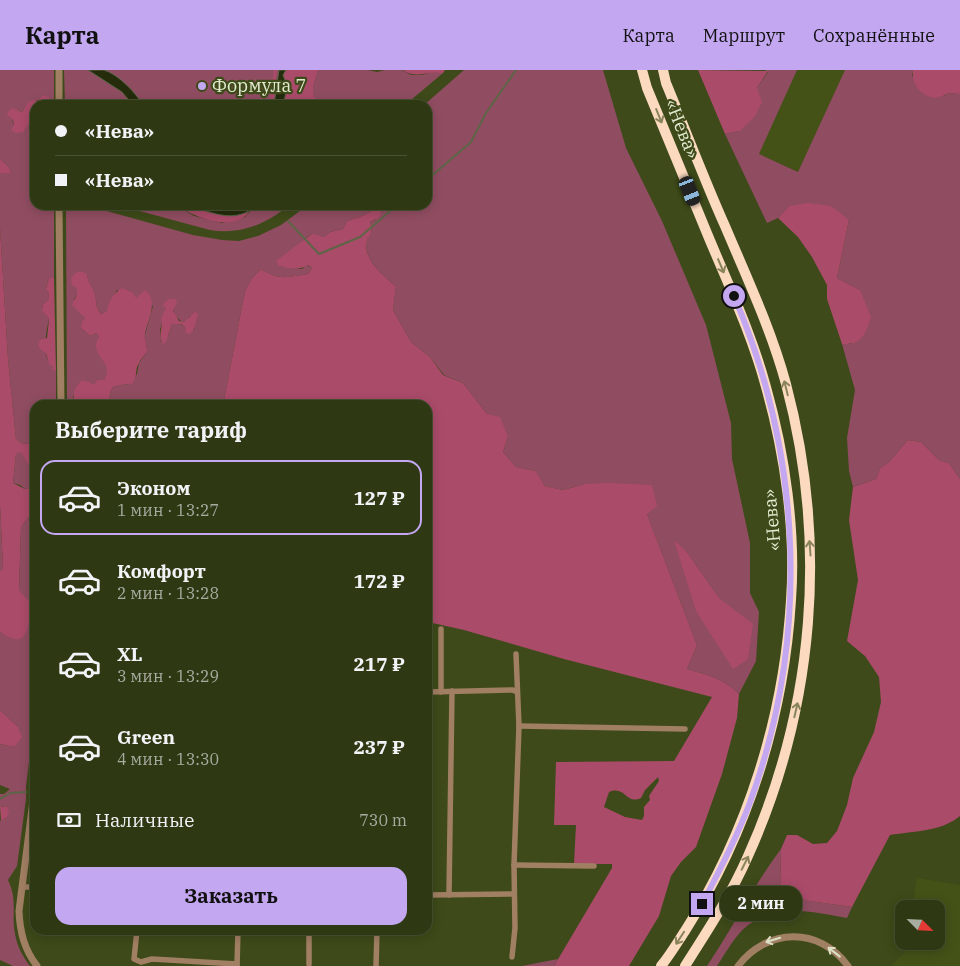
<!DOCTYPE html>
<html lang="ru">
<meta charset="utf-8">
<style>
:root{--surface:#2e3813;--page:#363f1c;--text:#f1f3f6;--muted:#a7aca0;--line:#495233;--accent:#c4a7f1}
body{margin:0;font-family:"IBM Plex Serif",serif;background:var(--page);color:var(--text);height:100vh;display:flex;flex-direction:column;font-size:19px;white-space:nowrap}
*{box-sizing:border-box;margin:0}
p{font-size:16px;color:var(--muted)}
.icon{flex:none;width:28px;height:28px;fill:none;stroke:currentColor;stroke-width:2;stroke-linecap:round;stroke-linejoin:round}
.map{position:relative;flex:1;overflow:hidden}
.drawer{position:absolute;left:30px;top:330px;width:402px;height:535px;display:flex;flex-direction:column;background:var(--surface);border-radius:15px;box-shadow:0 2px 12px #0003,0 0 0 1px var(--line)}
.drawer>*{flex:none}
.guide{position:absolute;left:30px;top:30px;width:402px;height:110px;border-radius:15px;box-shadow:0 2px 12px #0003,0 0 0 1px var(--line);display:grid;align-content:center;height:110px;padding:0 25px;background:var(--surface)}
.needle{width:32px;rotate:114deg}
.fabs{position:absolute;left:895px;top:830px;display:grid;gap:10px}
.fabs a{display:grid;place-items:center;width:50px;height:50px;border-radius:10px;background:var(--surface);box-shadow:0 2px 12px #0003,0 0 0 1px var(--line);font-size:25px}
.end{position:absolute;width:22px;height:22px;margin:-11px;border:6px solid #c4a7f1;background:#111;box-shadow:0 0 0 2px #111}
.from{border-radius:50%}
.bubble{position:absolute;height:35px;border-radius:15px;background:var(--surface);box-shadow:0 2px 12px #0003,0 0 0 1px var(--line);font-size:16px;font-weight:800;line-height:35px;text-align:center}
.car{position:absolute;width:15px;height:30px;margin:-15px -8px;border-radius:6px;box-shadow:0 0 4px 1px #0007;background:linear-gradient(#222 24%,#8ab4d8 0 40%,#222 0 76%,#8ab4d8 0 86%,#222 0)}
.guide b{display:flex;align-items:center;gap:18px;height:48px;font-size:19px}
.guide b+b{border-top:1px solid var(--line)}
.guide i{width:12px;height:12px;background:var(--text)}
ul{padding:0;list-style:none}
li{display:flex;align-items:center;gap:15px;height:75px;margin:0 10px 8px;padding:0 15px;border:2px solid transparent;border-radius:15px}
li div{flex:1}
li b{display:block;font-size:19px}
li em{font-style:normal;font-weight:800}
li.on{border-color:var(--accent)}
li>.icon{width:45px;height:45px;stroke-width:1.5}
h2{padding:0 25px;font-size:22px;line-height:60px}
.pay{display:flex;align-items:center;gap:12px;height:55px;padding:0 25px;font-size:19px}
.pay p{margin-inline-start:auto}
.action{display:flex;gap:10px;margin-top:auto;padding:10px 25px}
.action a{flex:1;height:58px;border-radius:15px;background:var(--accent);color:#111;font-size:20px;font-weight:800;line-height:58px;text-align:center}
header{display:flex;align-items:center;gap:30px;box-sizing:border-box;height:70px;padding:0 25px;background:var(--accent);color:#111}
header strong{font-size:24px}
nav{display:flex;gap:28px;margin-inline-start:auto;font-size:18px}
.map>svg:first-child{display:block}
</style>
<header>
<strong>Карта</strong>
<nav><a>Карта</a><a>Маршрут</a><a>Сохранённые</a></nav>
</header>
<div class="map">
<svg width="960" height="896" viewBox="0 0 960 896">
<rect width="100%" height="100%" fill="#3e4a19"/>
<g fill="#445218">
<path d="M797 0H845L799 102 758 84Z"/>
<path d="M917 808 960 815V896H891L905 882 907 871H936V839H912Z"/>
</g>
<g fill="#904d61" fill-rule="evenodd">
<path d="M0 0H54V35H50L51 33 40 29 25 37 22 42 17 40 8 46 12 49 14 55 30 46V40L35 37V135H54V208H49L46 219 49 224 48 230 43 234 42 239 49 249C46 263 41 287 53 297V300L56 301V335H35V375L21 373 16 369 8 289 0 158V103H11L9 97 0 89Z"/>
<path d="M64 0H88L122 22 133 35H65Z"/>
<path d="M104 0H279L274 35H143L131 19Z"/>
<path d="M318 0H368L377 2 385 0H402L411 5H422L437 1 443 3 405 35H320L313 24V18Z"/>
<path d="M464 0H603L626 78 662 151 706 255 731 353 732 389 750 473V523L759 542 756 591 739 624C723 608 708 605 687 599L697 575 647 444 585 414 563 420 545 416 536 401 516 397 503 382 508 367 487 344 463 313 444 305 430 287 411 272 393 240 396 216C384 207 362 188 367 170 368 164 369 170 371 164 372 160 371 155 370 152L375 150 387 135H428V35H424ZM674 471 687 482 720 529Z"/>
<path d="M765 0H797L759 84 798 102 845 0H913L912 6 935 27 944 26 948 23 960 24V409L949 393 939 390 921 372 908 370 888 393 880 398 876 409 853 417 849 401 847 368 855 320 842 274H851L860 220 837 208 849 150 789 136 778 148 767 153 725 64 740 61 757 18 768 2Z"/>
<path d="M66 135H85L193 165 222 170 239 171 258 166 281 155 308 135H377C371 144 357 148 347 151L343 159 330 162 324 167 313 163 307 167 279 196 302 199 307 195 312 198 308 204C286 207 281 211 261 199L252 208 245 221 223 335H111C109 328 109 324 113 317L125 314 131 315 137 304 139 293 146 283 147 277 145 271V265L153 236 117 220 107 241 101 244C95 237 97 232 95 224 92 217 88 213 87 204L77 218V224L74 229 85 248 81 258 90 266 96 263 99 267 102 288 108 299 107 305 104 310 94 314 88 313 73 326 75 335H67ZM166 238H174L173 244 182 252 187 251 190 246 197 248 194 260H186L185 257 180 254H172L168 266 161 272 160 260Z"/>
<path d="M117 135H175L194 146 222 153 245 147 256 135H289C267 154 240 165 210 160Z"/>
<path d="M21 381 33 392 35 389V417L25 419 20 415 13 413 16 384Z"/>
<path d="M0 434 3 498 0 501Z"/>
<path d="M35 442V643L26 716V729L17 796 8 810C18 831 11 843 15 864 17 876 23 887 30 896H13L0 890V751L6 748 4 736H0V724H4L10 719 0 715V674L14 677 17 656 0 640V562L13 568 19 520 21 457 31 444Z"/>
<path d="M781 779 780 823 809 831 852 837 847 848C812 842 778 832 747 856 736 864 725 884 717 896H707C733 858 753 816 781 779Z"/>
<path d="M558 889 554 896H522Z"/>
</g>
<g fill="#aa4b6a" fill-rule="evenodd">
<path d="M274 0H277L273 35H269Z"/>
<path d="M286 0H318L313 18V24L320 35H283C286 24 288 16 283 5Z"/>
<path d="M403 0H445L443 3C428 0 416 10 403 0Z"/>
<path d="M698 0 768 1 757 18 762 32 755 46 740 61 725 64Z"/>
<path d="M913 0H960V24L948 23C932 36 910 19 913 0Z"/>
<path d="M43 25 49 27 50 35H35L30 40V52L23 62 16 63 11 60 14 55 13 50 8 46 7 43 12 38 22 42 28 32 34 30 37 32Z"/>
<path d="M0 89 9 97 11 103H0Z"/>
<path d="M808 133 831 136 849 150 837 208 860 220 871 247C865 265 862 275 842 274L827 229V215L812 187 798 167 778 148 789 136Z"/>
<path d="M175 135H191L207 142 233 146 249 142C232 164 194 146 175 135Z"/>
<path d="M377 135H387L381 142 380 147 370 152C371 155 372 160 371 164 369 170 368 164 367 171 362 188 384 207 396 216L393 240 411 272 430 287 443 305 463 313 487 344 500 347 508 367 503 382 516 397 536 401 545 416 563 420 585 414 609 413 652 415 657 436 647 444 697 575 687 599C708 605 723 608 739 624L737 648 722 704 696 777 681 792 671 806 659 846 629 896H554L612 798V794H574L576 755H554L556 692 674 691 712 627 564 589 464 560 428 552V335H223L245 221 252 208 261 199C281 211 286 207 308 204L312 198 308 195C299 201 289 198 279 196L276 191 313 163 324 167 330 162 343 159 347 151C357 148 371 144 377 135ZM658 707 659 711 649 726 650 730 644 737V746L642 750 625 747 604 737 609 722C626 715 625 735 641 728L645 720Z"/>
<path d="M0 158 8 289 16 369 21 373 35 375C35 384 37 390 28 394L21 382 16 384 13 413 25 419 35 417V442L31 444 21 457 19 520C22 524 28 529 30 533 32 541 29 567 19 569 12 570 5 565 0 562V501L3 498 0 434Z"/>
<path d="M80 201 87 204C88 213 92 216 95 224 97 232 95 237 101 244L107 241C108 233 114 222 122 218L133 223 136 228 145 220C159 232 148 249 145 264 144 270 147 274 147 280 146 285 141 288 139 293 134 301 139 306 131 315L125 314 113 317C109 324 109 328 111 335H75C72 325 74 318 82 310L94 314 98 310H104C116 291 87 286 99 267L96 263 90 266 81 258 82 252 85 248 72 235 77 224V218L72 215 71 209 74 204Z"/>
<path d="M49 208H54L56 301 52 300 53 297 49 294 46 283 41 280 38 275 40 270 47 268 49 249 42 240 43 234 48 230 49 224 46 219Z"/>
<path d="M169 229H175L177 232 173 241 179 251 184 252 195 242 198 244C196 251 196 261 189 264L186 263 185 257 181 254H172L166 272 163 274C157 265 164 257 161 248L166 238 163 236 164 233Z"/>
<path d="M908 370 921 372 939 390 949 393 960 409V746C941 762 913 761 890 765L852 837 809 831 780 823 781 779 787 765H797L813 774 827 773 837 761 847 735 853 708 874 662 881 632 879 607 865 586 847 571 858 510 849 450 853 417 876 409 880 398 888 393Z"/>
<path d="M674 470 687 482 720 529 753 554 748 589 733 599 696 541Z"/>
<path d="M0 640 17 656 22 667 14 677 0 674Z"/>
<path d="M0 736 7 737 9 743 6 748 1 751Z"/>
</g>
<g fill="#242c0c" stroke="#5d6547">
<path d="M88 0C93 0 100 0 104 0 118 4 136 23 143 35H133L122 22Z"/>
<path d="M279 0H286L283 5C288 16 286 24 283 35H274Z"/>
<path d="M191 135H234L237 137 243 135H256C238 154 212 144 191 135Z"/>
</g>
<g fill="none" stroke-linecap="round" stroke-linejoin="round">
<g stroke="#5d6547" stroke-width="2">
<path d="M428 109 471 72 486 43 516 0"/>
<path d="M272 135 280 141"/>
<path d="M288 151 319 184 360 167 397 135"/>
<path d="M0 729 10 723 26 722"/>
</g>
<g stroke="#a17f63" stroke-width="5.5">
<path d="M428 622 513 620 517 622"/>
<path d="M441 622V559"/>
<path d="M519 656 685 659"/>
<path d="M514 795 594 796"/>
<path d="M22 817H35"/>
<path d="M428 825 514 824"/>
<path d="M449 825 452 621"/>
<path d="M137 860 134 889 141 892 152 889 237 894"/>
<path d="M512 887 515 858 514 795 519 656 516 584"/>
<path d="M309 894V860"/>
<path d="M237 896 238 860"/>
<path d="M376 896 377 860"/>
</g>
<g stroke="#a17f63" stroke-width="7">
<path d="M59 35V0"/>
<path d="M59 135 61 335"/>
<path d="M35 715 19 841C20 862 24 879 37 896"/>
<path d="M738 896C767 858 819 856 848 896"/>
</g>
<g stroke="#fbdabf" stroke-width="10">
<path d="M642 0 647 18C666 64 685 110 704 156 726 210 751 261 766 317 785 384 796 462 791 530 784 647 748 762 685 861 677 873 670 885 661 896"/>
<path d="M663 0 666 13C686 61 704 109 725 156 747 208 771 259 786 314 828 472 815 637 748 786 731 825 708 860 685 896"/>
</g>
</g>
<defs><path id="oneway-shaft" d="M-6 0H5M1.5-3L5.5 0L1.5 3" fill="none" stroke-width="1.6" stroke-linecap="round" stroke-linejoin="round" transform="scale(1.25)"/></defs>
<g stroke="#8a845b">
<use href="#oneway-shaft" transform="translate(659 46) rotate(68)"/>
<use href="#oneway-shaft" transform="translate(721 196) rotate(67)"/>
<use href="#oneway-shaft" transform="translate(786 318) rotate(-104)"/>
<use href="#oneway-shaft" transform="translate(810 478) rotate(-94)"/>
<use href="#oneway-shaft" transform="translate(796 640) rotate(-77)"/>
<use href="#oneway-shaft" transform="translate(745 793) rotate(-63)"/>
<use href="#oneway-shaft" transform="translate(680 868) rotate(123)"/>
</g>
<g stroke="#dce0c5">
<use href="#oneway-shaft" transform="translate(773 870) rotate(163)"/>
<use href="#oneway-shaft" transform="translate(834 882) rotate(-142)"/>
</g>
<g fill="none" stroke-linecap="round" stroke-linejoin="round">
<path stroke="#c4a7f1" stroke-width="6" d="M702 834C719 802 736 769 749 735 810 570 803 387 734 226"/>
</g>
<circle fill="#c4a7f1" stroke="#3e4a19" stroke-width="2" cx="202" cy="16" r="5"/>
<g text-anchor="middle" stroke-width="4.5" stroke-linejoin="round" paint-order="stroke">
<g font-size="18" fill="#e2ebd0" stroke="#3e4a19" text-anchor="start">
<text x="212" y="22">Формула 7</text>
</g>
<g font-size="18" fill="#e2ebd0" stroke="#3e4a19">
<text transform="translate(682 59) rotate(68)" y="6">«Нева»</text>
<text transform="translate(772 450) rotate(-95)" y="6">«Нева»</text>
</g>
</g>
</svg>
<div class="fabs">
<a><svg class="needle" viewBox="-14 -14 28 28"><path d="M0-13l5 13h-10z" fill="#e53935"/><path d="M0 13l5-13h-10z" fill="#a7aca0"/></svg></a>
</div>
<i class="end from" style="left:734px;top:226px"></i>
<i class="end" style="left:702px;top:834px"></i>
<div class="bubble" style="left:720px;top:816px;width:82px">2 мин</div>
<i class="car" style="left:690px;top:121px;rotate:158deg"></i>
<div class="guide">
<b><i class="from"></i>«Нева»</b>
<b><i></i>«Нева»</b>
</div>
<section class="drawer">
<h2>Выберите тариф</h2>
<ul>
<li class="on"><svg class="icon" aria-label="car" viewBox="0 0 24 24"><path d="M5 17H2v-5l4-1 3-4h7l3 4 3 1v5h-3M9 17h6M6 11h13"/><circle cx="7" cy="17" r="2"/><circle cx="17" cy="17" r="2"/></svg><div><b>Эконом</b><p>1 мин · 13:27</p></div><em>127 ₽</em></li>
<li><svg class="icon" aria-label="car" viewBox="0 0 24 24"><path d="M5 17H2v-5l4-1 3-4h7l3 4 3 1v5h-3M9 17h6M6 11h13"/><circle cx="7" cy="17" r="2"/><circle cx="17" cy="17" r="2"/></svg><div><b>Комфорт</b><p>2 мин · 13:28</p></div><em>172 ₽</em></li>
<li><svg class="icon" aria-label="car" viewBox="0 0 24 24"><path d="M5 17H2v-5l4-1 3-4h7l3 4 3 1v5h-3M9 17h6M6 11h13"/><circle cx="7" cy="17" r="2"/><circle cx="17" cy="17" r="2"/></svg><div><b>XL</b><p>3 мин · 13:29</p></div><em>217 ₽</em></li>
<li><svg class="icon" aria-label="car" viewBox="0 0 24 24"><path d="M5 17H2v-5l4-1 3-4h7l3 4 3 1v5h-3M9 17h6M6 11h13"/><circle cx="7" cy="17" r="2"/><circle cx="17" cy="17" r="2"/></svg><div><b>Green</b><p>4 мин · 13:30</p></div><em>237 ₽</em></li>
</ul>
<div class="pay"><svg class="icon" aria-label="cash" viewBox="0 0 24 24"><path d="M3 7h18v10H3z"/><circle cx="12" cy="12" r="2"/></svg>Наличные<p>730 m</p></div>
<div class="action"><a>Заказать</a></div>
</section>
</div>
